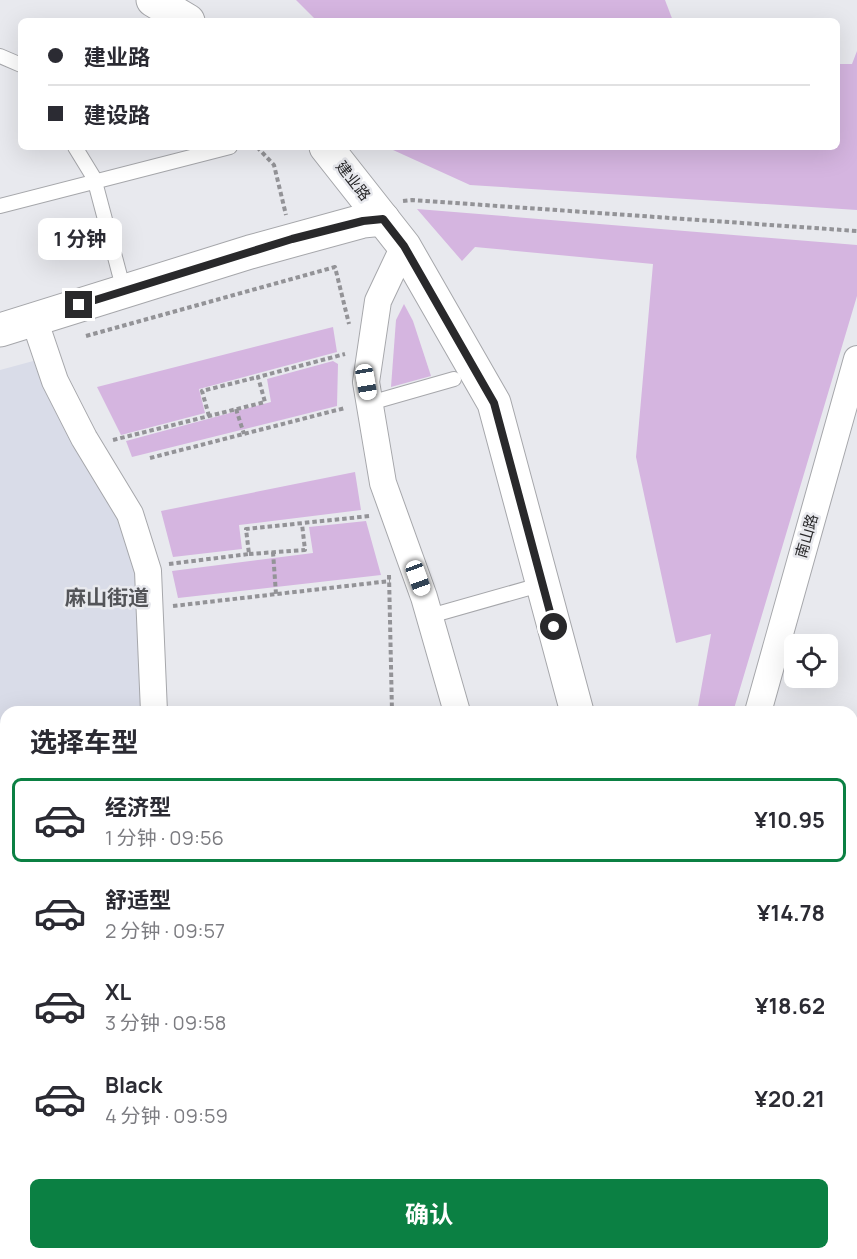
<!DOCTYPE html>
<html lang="zh">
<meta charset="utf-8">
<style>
:root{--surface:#fff;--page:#f2f2f3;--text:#2b2b33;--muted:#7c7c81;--line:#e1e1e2;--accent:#0b8043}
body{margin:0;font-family:Manrope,"Noto Sans SC",sans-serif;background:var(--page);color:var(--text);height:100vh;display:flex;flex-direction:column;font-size:22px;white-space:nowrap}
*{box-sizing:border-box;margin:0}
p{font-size:20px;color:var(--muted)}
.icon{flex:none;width:33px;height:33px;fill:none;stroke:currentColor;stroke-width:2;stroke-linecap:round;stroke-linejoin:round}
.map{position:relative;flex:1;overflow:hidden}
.sheet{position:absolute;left:0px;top:706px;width:858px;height:554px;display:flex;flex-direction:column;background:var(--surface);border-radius:18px 18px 0 0;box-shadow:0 6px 24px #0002}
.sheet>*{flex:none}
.top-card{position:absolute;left:18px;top:18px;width:822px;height:132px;border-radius:9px;box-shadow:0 6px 24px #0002;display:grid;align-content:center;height:132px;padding:0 30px;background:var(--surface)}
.buttons{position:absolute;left:784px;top:634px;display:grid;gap:12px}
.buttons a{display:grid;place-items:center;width:54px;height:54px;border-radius:9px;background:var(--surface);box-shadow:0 6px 24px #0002;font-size:30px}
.end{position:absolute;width:27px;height:27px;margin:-14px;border:8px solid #29292b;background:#fff;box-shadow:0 0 0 3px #fff}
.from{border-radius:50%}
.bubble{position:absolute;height:42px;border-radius:9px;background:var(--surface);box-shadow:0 6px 24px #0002;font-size:20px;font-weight:700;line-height:42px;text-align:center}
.car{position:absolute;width:18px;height:36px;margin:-18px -9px;border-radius:8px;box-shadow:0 0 4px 2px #0007;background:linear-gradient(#fff 24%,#345 0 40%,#fff 0 76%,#345 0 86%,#fff 0)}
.top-card b{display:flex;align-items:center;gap:21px;height:57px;font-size:22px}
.top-card b+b{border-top:2px solid var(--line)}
.top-card i{width:15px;height:15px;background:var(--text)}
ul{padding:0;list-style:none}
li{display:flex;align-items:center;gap:18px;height:84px;margin:0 12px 9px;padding:0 18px;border:3px solid transparent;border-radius:9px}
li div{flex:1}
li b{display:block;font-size:22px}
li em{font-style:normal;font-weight:700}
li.current{border-color:var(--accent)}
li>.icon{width:54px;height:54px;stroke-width:1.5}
h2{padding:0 30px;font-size:27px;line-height:72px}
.action{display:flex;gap:12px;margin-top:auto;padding:12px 30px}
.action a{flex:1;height:69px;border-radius:9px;background:var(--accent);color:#fff;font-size:24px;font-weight:700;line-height:69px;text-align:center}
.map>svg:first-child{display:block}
</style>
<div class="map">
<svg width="857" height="1259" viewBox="0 0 857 1259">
<rect width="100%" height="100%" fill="#e8e9ee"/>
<path fill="#d9dce8" d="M37 360 116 509 137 570 144 712H6V1254H70L69 1259H0V370Z"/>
<g fill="#d5b5e0">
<path d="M296 0H665L673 21H317Z"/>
<path d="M857 51V210L470 185 393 150 396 147H837V64H852Z"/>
<path d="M417 209 857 245V296L733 712H697L711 634 676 643 636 457 653 264 475 247 462 261Z"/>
<path d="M404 304 413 321 431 376 391 387 396 320Z"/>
<path d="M333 327 337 352 199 389 205 413 121 435 97 387Z"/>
<path d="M333 361 338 364 337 406 132 457 126 441 271 402 267 379Z"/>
<path d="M355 472 361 510 239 525 242 549 173 557 161 511Z"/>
<path d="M366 521 381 575 178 598 172 571 313 553 309 527Z"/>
</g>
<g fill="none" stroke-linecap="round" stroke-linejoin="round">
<path stroke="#77c2eb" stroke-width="7" d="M852 1033H857"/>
<defs>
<g id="lane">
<path d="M0 56 21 65"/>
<path d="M75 147 94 178 124 291"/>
<path d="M0 206 230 147"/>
<path d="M370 403 454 379"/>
<path d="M430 616 543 584"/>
<path d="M480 1259V1254"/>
</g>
<g id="street">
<path d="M404 246 378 301 366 382 383 483 424 597 457 712"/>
<path d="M34 319 55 381 84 438 130 514 148 571 154 712"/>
<path d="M758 712 857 359"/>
<path d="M0 950H6"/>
<path d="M0 990 6 991"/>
</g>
<g id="secondary">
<path d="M153 0 188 21"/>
<path d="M326 147 404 246 494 403 577 712"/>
<path d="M0 330 250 252 363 221 383 219"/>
<path d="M588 1259V1254"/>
</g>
</defs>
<use href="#lane" stroke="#a6a7ab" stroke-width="16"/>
<use href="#street" stroke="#a6a7ab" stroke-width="28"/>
<use href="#secondary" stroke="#a6a7ab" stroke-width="35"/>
<g stroke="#939397" stroke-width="4" stroke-dasharray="4.5 3" stroke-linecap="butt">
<path d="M257 147 274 165 286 215"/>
<path d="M403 201 412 200 857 231"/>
<path d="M86 336 335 267 349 324"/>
<path d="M236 409 244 434"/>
<path d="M209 416 202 391 258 377"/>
<path d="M113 440 265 402 258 377 345 354"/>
<path d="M150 458 345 408"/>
<path d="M273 552 276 594"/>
<path d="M249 554 305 550 302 524"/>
<path d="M169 564 249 554 246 529 370 516"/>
<path d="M389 575 392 712"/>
<path d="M173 606 390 581"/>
<path d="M852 1085H857"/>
</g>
<use href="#lane" stroke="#fff" stroke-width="14"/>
<use href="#street" stroke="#fff" stroke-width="26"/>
<use href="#secondary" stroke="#fff" stroke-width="33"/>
</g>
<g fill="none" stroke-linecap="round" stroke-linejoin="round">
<path stroke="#29292b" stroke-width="8" d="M79 305 292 239 363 221 383 219 404 246 494 403 554 627"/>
</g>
<g text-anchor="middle" stroke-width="5" stroke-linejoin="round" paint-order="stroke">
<g font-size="15" fill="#29292b" stroke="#e8e9ee">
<text transform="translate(353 181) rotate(52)" y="5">建业路</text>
<text transform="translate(807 536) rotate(-74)" y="5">南山路</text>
</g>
<g font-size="21" font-weight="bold" fill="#535458" stroke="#e8e9ee">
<text x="107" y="605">麻山街道</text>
</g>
</g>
</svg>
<div class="buttons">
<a><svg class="icon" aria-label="locate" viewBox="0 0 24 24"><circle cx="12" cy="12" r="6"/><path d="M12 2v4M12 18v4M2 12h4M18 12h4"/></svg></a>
</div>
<i class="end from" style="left:554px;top:627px"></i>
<i class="end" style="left:79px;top:305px"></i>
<div class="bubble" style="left:38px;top:218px;width:84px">1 分钟</div>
<i class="car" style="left:366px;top:382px;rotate:170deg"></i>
<i class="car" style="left:418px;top:578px;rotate:160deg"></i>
<div class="top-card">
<b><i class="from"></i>建业路</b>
<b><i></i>建设路</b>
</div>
<section class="sheet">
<h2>选择车型</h2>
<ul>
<li class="current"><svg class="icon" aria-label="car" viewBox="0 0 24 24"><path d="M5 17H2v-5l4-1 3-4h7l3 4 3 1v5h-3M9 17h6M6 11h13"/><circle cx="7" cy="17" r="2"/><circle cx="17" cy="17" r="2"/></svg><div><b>经济型</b><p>1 分钟 · 09:56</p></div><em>¥10.95</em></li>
<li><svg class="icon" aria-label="car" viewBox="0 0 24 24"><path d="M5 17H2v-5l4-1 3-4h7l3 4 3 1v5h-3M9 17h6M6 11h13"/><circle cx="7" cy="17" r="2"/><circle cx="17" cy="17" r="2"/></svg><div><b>舒适型</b><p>2 分钟 · 09:57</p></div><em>¥14.78</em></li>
<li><svg class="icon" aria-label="car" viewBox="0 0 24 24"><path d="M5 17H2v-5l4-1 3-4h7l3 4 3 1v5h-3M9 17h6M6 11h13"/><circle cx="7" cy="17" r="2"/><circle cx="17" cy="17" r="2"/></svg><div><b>XL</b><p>3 分钟 · 09:58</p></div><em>¥18.62</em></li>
<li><svg class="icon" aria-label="car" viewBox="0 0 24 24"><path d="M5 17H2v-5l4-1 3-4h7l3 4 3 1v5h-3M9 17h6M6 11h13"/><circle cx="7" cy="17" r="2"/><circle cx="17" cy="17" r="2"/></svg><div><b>Black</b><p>4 分钟 · 09:59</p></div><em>¥20.21</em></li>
</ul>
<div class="action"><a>确认</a></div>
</section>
</div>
